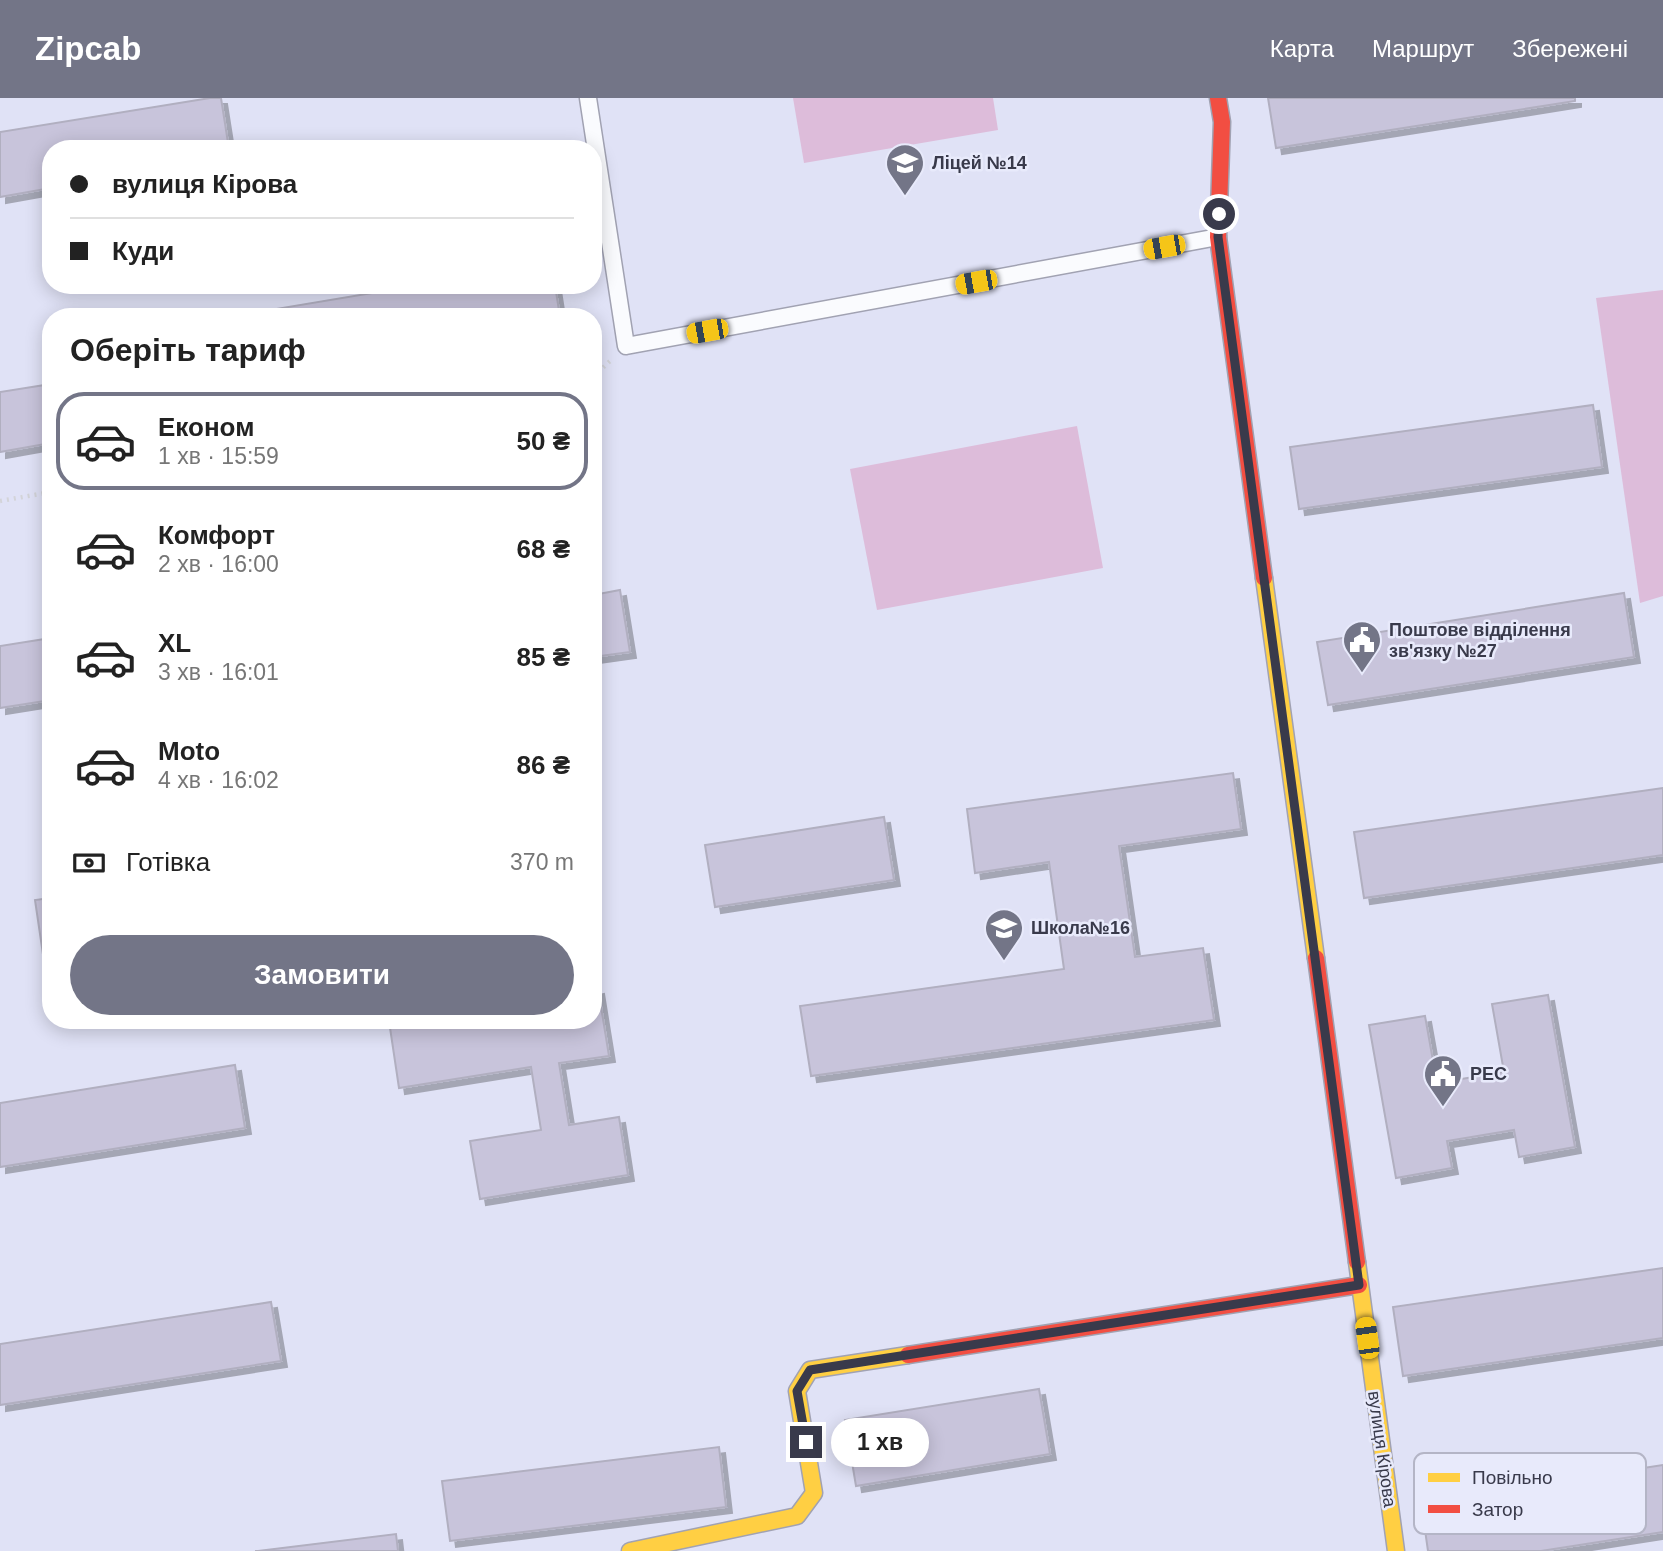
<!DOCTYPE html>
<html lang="uk">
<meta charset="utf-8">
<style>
:root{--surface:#fff;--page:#f2f2f2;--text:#222;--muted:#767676;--line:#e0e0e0;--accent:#737587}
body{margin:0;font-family:Arial,sans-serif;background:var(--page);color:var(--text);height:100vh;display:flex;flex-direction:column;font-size:26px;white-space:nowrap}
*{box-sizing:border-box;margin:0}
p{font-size:23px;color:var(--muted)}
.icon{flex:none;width:38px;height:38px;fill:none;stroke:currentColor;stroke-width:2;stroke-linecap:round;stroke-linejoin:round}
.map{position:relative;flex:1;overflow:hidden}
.drawer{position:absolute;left:42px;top:210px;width:560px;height:721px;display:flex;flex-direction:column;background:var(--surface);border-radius:28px;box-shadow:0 4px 18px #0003}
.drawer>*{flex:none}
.hud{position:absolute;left:42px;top:42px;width:560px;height:154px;border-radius:28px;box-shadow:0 4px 18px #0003;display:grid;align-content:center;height:154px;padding:0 28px;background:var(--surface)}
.end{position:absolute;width:32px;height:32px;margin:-16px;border:9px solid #393a4b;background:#fff;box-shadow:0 0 0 4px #fff}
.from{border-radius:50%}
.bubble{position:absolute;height:49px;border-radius:24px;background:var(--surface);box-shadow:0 4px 18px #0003;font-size:23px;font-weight:800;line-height:49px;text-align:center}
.car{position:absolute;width:21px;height:42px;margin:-21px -10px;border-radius:9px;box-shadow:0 0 5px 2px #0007;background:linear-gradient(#f5c518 24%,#345 0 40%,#f5c518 0 76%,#345 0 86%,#f5c518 0)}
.hud b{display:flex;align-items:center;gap:24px;height:66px;font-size:26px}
.hud b+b{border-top:2px solid var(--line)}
.hud i{width:18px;height:18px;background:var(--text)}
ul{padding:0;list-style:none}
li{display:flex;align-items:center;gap:21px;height:98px;margin:0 14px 10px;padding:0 14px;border:4px solid transparent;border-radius:28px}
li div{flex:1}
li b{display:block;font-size:26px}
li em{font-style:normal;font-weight:800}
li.current{border-color:var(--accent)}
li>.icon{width:63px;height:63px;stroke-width:1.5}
h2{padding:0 28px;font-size:32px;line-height:84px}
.pay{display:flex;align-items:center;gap:18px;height:77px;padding:0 28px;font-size:26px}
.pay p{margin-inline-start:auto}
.action{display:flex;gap:14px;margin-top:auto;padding:14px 28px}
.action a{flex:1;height:80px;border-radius:42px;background:var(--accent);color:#fff;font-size:28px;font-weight:800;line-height:80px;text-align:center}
header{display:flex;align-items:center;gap:42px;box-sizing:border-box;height:98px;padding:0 35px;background:var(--accent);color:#fff}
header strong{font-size:33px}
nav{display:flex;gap:38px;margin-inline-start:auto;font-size:24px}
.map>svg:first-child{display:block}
</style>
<header>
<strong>Zipcab</strong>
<nav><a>Карта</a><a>Маршрут</a><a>Збережені</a></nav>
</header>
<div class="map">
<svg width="1663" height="1453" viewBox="0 0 1663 1453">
<defs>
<filter id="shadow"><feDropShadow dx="6" dy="6" stdDeviation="0" flood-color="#0004"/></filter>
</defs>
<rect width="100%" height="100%" fill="#e0e2f6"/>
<g fill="#ddbcda">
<path d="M793 0H993L998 32 804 65Z"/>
<path d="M1663 192V498L1640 505 1596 200Z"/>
<path d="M1077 328 1103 470 877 512 850 371Z"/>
</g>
<g fill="#c8c4db" stroke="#b1afc0" stroke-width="2" filter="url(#shadow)">
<path d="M210 0H221L229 51H51V90L0 99V34Z"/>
<path d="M1268 0H1575V3L1276 50Z"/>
<path d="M420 187H555L560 219H252V215Z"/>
<path d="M51 286V345L0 354V294Z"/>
<path d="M1593 307 1602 369 1299 411 1290 349Z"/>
<path d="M620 492 630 554 593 559V497Z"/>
<path d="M1624 495 1634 559 1328 607 1317 544Z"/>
<path d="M51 540V602L0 610V548Z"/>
<path d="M1233 675 1241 731 1119 748 1135 859 1203 850 1214 922 811 978 800 908 1064 871 1049 764 975 775 967 711Z"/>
<path d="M1663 690V757L1364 800 1354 734Z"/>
<path d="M884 719 894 782 715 809 705 747Z"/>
<path d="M51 800V862L44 863 35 802Z"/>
<path d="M598 890 609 958 559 965 569 1027 619 1019 628 1077 480 1101 470 1043 541 1032 531 969 399 990 389 923 593 922V891Z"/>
<path d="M1548 897 1575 1049 1519 1059 1514 1032 1447 1043 1452 1070 1396 1080 1369 927 1425 918 1437 985 1504 974 1492 906Z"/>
<path d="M235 967 245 1030 0 1069V1005Z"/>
<path d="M1663 1170V1240L1403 1278 1393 1209Z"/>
<path d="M271 1204 281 1263 0 1307V1246Z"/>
<path d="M1039 1291 1050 1356 856 1388 845 1322Z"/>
<path d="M719 1349 726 1409 450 1443 442 1383Z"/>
<path d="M1663 1367V1434L1541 1453H1428L1421 1404Z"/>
<path d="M396 1436 398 1453H255H258Z"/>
</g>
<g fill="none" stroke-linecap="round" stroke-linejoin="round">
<defs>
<path id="lane" d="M588 0 626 248 1218 139"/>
<g id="slow">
<path d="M1264 480 1316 860"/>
<path d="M1357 1164 1396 1453"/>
<path d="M630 1453 797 1418 814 1395 797 1293 810 1272 908 1257"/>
</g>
<g id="jam">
<path d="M1218 0 1222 24 1218 139 1264 480"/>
<path d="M1316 860 1357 1164"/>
<path d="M908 1257 1359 1187"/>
</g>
</defs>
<use href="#lane" stroke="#a1a2b2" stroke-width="19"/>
<use href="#slow" stroke="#a1a2b2" stroke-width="19"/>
<use href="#jam" stroke="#a1a2b2" stroke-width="19"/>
<g stroke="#d3d4d9" stroke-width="4.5" stroke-dasharray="2 5" stroke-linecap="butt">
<path d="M593 279 610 263"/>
<path d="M0 403 51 394"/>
</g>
<use href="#lane" stroke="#fafbfe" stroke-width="16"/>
<use href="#slow" stroke="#ffcf43" stroke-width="16"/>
<use href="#jam" stroke="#f24e42" stroke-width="16"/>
</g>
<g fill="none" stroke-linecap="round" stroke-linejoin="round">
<path stroke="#393a4b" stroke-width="9" d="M806 1344 797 1293 810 1272 1359 1187 1218 139 1219 116"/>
</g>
<defs>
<symbol id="school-pin" viewBox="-11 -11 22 30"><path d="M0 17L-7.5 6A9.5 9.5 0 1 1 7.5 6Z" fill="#737587" stroke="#e8eafb"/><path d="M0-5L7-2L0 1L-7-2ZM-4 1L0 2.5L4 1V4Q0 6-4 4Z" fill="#fff"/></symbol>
<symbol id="civic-pin" viewBox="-11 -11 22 30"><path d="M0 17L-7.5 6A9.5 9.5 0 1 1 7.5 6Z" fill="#737587" stroke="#e8eafb"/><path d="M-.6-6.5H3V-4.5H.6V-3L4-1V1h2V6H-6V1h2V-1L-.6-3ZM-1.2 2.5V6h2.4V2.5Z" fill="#fff"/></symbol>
</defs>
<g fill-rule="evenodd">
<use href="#school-pin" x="883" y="43" width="44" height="60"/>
<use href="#civic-pin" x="1340" y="520" width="44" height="60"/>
<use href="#school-pin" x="982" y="808" width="44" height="60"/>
<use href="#civic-pin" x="1421" y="954" width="44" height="60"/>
</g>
<g text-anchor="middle" stroke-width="5" stroke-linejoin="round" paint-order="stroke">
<g font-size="18" font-weight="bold" fill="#393a4b" stroke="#e8eafb" text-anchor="start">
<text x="932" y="71">Ліцей №14</text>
<text x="1389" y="538">Поштове відділення<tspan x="1389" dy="21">зв'язку №27</tspan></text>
<text x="1031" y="836">Школа№16</text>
<text x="1470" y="982">РЕС</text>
</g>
<g font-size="18" fill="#393a4b" stroke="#e8eafb">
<text transform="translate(1382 1351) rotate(82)" y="6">вулиця Кірова</text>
</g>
</g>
<rect x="1414" y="1355" width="232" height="81" rx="10" fill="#e8eafb" stroke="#b4b5c6" stroke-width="2"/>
<rect x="1428" y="1375" width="32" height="9" fill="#ffcf43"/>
<rect x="1428" y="1407" width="32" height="8" fill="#f24e42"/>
<g font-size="19" fill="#393a4b">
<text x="1472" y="1386">Повільно</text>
<text x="1472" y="1418">Затор</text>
</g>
</svg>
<i class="end from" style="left:1219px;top:116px"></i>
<i class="end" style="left:806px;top:1344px"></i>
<div class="bubble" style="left:831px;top:1320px;width:98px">1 хв</div>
<i class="car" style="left:1164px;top:149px;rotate:260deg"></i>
<i class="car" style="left:976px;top:184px;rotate:260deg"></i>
<i class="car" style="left:707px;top:233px;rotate:260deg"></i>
<i class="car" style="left:1367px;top:1240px;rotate:352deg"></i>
<div class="hud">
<b><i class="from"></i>вулиця Кірова</b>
<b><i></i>Куди</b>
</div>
<section class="drawer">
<h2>Оберіть тариф</h2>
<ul>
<li class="current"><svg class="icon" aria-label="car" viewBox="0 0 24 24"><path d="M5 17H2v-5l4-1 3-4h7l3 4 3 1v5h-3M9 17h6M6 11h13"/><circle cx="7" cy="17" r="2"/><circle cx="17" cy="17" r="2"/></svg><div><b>Економ</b><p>1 хв · 15:59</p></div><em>50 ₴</em></li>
<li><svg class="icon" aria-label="car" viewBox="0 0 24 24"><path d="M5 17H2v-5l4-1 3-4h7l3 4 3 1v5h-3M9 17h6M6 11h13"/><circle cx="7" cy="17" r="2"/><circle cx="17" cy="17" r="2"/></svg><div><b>Комфорт</b><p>2 хв · 16:00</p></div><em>68 ₴</em></li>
<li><svg class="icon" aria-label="car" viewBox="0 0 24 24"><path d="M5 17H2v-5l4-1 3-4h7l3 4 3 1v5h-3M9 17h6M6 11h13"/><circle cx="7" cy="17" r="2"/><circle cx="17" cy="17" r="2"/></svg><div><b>XL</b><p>3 хв · 16:01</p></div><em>85 ₴</em></li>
<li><svg class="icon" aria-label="car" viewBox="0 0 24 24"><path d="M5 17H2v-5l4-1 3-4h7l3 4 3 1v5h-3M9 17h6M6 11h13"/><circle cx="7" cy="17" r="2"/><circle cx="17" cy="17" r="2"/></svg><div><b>Moto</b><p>4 хв · 16:02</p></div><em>86 ₴</em></li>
</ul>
<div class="pay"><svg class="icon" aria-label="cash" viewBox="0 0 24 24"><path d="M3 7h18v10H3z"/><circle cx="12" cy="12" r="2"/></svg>Готівка<p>370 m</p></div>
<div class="action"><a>Замовити</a></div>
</section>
</div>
